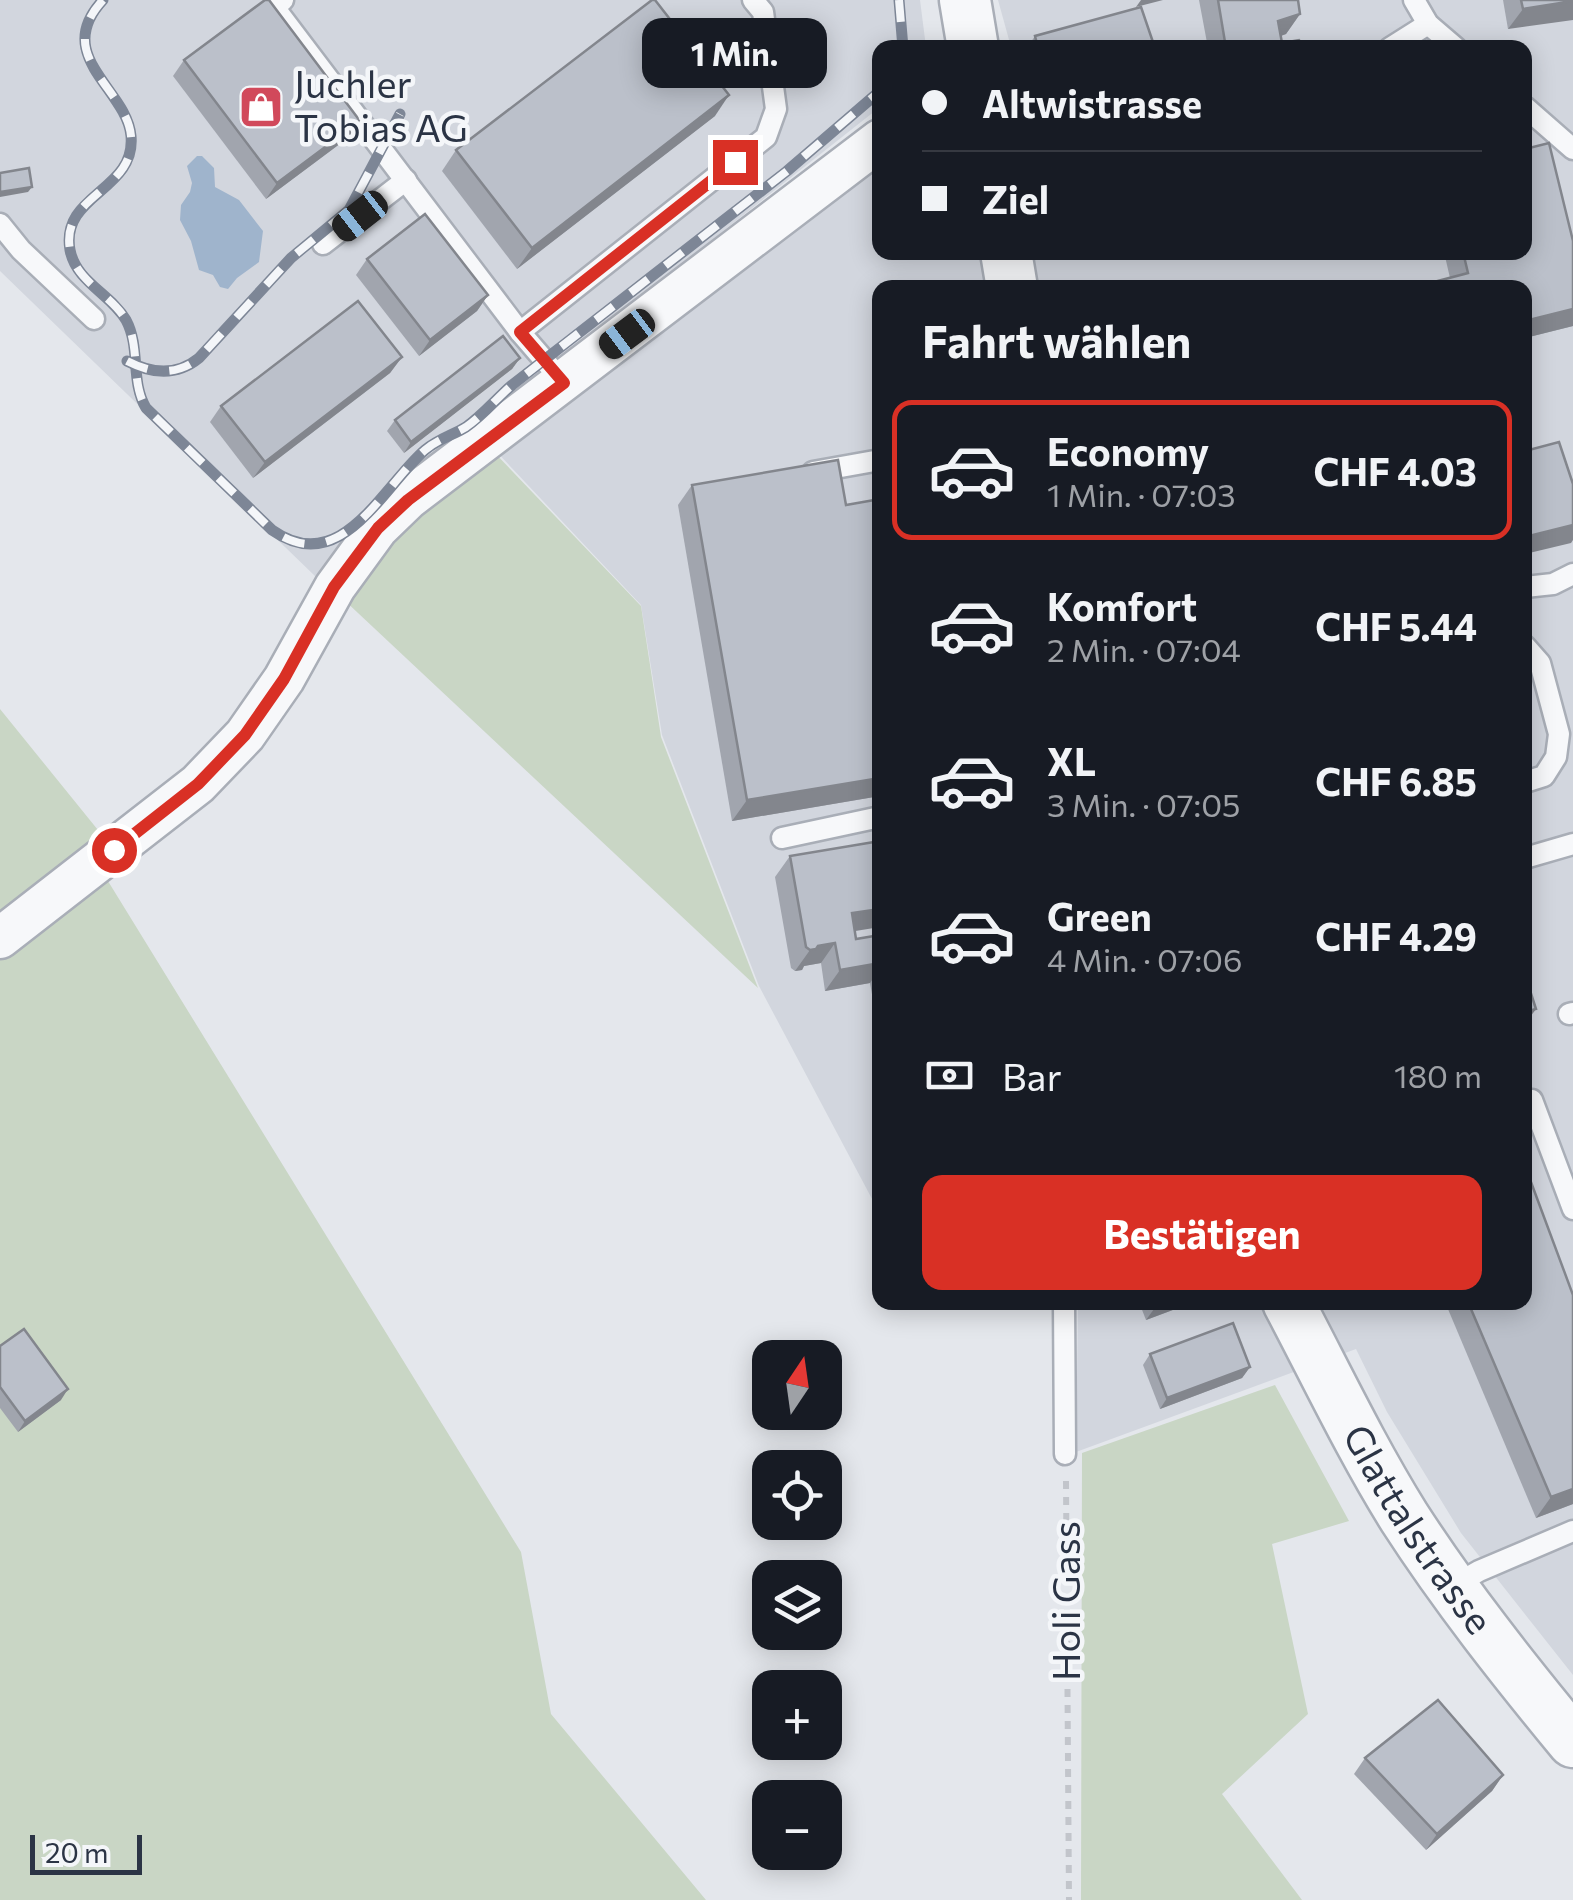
<!DOCTYPE html>
<html lang="de">
<meta charset="utf-8">
<style>
:root{--surface:#171b24;--page:#242831;--text:#f1f3f6;--muted:#9ea1a6;--line:#363941;--accent:#d93025}
body{margin:0;font-family:Commissioner,sans-serif;background:var(--page);color:var(--text);height:100vh;display:flex;flex-direction:column;font-size:38px;white-space:nowrap}
*{box-sizing:border-box;margin:0}
p{font-size:32px;color:var(--muted)}
.icon{flex:none;width:55px;height:55px;fill:none;stroke:currentColor;stroke-width:2;stroke-linecap:round;stroke-linejoin:round}
.map{position:relative;flex:1;overflow:hidden}
.drawer{position:absolute;left:872px;top:280px;width:660px;height:1030px;display:flex;flex-direction:column;background:var(--surface);border-radius:20px;box-shadow:0 5px 25px #0003}
.drawer>*{flex:none}
.hud{position:absolute;left:872px;top:40px;width:660px;height:220px;border-radius:20px;box-shadow:0 5px 25px #0003;display:grid;align-content:center;height:220px;padding:0 50px;background:var(--surface)}
.needle{width:65px;rotate:13deg}
.tools{position:absolute;left:752px;top:1340px;display:grid;gap:20px}
.tools a{display:grid;place-items:center;width:90px;height:90px;border-radius:20px;background:var(--surface);box-shadow:0 5px 25px #0003;font-size:50px}
.scale{position:absolute;left:30px;bottom:25px;width:112px;box-sizing:border-box;padding-left:10px;border:5px solid #2b3445;border-top:0;font-size:28px;line-height:35px;white-space:nowrap;color:#2b3445;-webkit-text-stroke:8px #f4f6f9;paint-order:stroke}
.end{position:absolute;width:45px;height:45px;margin:-22px;border:12px solid #d93025;background:#fff;box-shadow:0 0 0 5px #fff}
.from{border-radius:50%}
.bubble{position:absolute;height:70px;border-radius:20px;background:var(--surface);box-shadow:0 5px 25px #0003;font-size:32px;font-weight:700;line-height:70px;text-align:center}
.car{position:absolute;width:30px;height:60px;margin:-30px -15px;border-radius:12px;box-shadow:0 0 8px 2px #0007;background:linear-gradient(#222 24%,#8ab4d8 0 40%,#222 0 76%,#8ab4d8 0 86%,#222 0)}
.hud b{display:flex;align-items:center;gap:35px;height:95px;font-size:38px}
.hud b+b{border-top:2px solid var(--line)}
.hud i{width:25px;height:25px;background:var(--text)}
ul{padding:0;list-style:none}
li{display:flex;align-items:center;gap:30px;height:140px;margin:0 20px 15px;padding:0 30px;border:5px solid transparent;border-radius:20px}
li div{flex:1}
li b{display:block;font-size:38px}
li em{font-style:normal;font-weight:700}
li.current{border-color:var(--accent)}
li>.icon{width:90px;height:90px;stroke-width:1.5}
h2{padding:0 50px;font-size:45px;line-height:120px}
.pay{display:flex;align-items:center;gap:25px;height:110px;padding:0 50px;font-size:38px}
.pay p{margin-inline-start:auto}
.action{display:flex;gap:20px;margin-top:auto;padding:20px 50px}
.action a{flex:1;height:115px;border-radius:20px;background:var(--accent);color:#fff;font-size:40px;font-weight:700;line-height:115px;text-align:center}
.map>svg:first-child{display:block}
</style>
<div class="map">
<svg width="1573" height="1900" viewBox="0 0 1573 1900">
<rect width="100%" height="100%" fill="#e4e7ec"/>
<g fill="#d2d6de">
<path d="M0 0H920L926 47 880 48V107L430 463 316 577 0 271Z"/>
<path d="M998 0H1573V1675L1461 1533 1387 1412 1356 1349 1076 1452 1078 1303 1525 1302V288H880V1214L759 986 662 735 641 605 493 448 880 149V252H1525V48L1011 47Z"/>
</g>
<g fill="#c9d6c5">
<path d="M492 450 641 606 661 737 758 988 342 598 383 535Z"/>
<path d="M0 709 102 835 87 847 521 1552 551 1714 706 1900H0Z"/>
<path d="M1275 1385 1349 1521 1272 1544 1308 1714 1222 1794 1302 1900H1081L1082 1453Z"/>
</g>
<path fill="#9fb4cc" d="M197 156H202L214 168 215 187 239 200 263 231 259 262 237 278 228 289 220 287 213 275 199 270 191 241 180 220 181 205 190 192 192 183 187 166Z"/>
<g fill="none" stroke-linecap="round" stroke-linejoin="round">
<defs>
<g id="service">
<path d="M283 0 274 7 520 332 564 383"/>
<path d="M1414 0 1428 24 1456 48"/>
<path d="M1390 48 1428 24"/>
<path d="M1525 107 1573 149"/>
<path d="M0 224 21 250 94 319"/>
<path d="M323 244 406 180"/>
<path d="M520 332 766 137 776 109 763 12 753 0"/>
<path d="M813 472 880 460"/>
<path d="M1525 587 1553 584 1573 574"/>
<path d="M1525 646 1540 663 1559 734 1556 757 1544 776 1525 782"/>
<path d="M782 838 880 817"/>
<path d="M1525 858 1573 844"/>
<path d="M1569 1014 1573 1013"/>
<path d="M1532 1100 1573 1209"/>
<path d="M1064 1302 1065 1454"/>
<path d="M1453 1586 1479 1571 1573 1531"/>
</g>
<path id="minor" d="M0 938 198 784 245 735 284 679 335 587 378 528 408 499 880 140"/>
<g id="tertiary">
<path d="M965 0 973 48"/>
<path d="M1006 252 1012 288"/>
<path id="s1" d="M1288 1302C1326 1374 1361 1448 1404 1517 1455 1596 1513 1669 1573 1742"/>
</g>
</defs>
<use href="#service" stroke="#a9aeb7" stroke-width="25"/>
<use href="#minor" stroke="#a9aeb7" stroke-width="45"/>
<use href="#tertiary" stroke="#a9aeb7" stroke-width="55"/>
<path stroke="#c2c5cb" stroke-width="6" stroke-dasharray="8 8" stroke-linecap="butt" d="M1066 1481 1069 1900"/>
<use href="#service" stroke="#f7f8fa" stroke-width="20"/>
<use href="#minor" stroke="#f7f8fa" stroke-width="40"/>
<use href="#tertiary" stroke="#f7f8fa" stroke-width="50"/>
<defs>
<g id="rail">
<path d="M103 0C51 56 127 89 131 136 136 191 60 194 70 250 76 282 111 294 126 320 141 348 130 381 146 408L272 530C341 579 382 487 425 450 438 439 453 435 466 427 483 415 497 398 512 385L787 171 880 91"/>
<path d="M899 0 903 48"/>
<path d="M127 361C152 374 177 376 199 358L291 258 349 210 400 114"/>
</g>
</defs>
<use href="#rail" stroke="#7d8696" stroke-width="11"/>
<use href="#rail" stroke="#f4f6f9" stroke-width="8" stroke-dasharray="22" stroke-linecap="butt"/>
</g>
<g fill="#a1a5ae">
<path d="M1199 0H1298L1300 14 1286 34 1281 36 1282 43 1305 48H1208Z"/>
<path d="M1503 0H1573L1508 29Z"/>
<path d="M1035 36 1155 48H1027Z"/>
<path d="M184 60 360 121 349 137 266 199 173 76Z"/>
<path d="M715 116 517 269 442 171 456 150Z"/>
<path d="M1573 241V326L1525 338 1450 278 1444 252H1525Z"/>
<path d="M367 259 488 295 477 311 419 356 356 275Z"/>
<path d="M402 357 390 373 253 478 210 422 221 406Z"/>
<path d="M520 358 512 369 404 453 387 431 395 420Z"/>
<path d="M692 485 846 505 880 796 732 821 678 505Z"/>
<path d="M790 856 855 931 856 939 880 935V999L873 1000 870 983 825 991 821 963 804 966 802 970 795 971 791 968 775 877Z"/>
<path d="M1139 1302H1194L1146 1320Z"/>
<path d="M1445 1302H1525L1573 1504 1536 1518Z"/>
<path d="M0 1346 61 1400 18 1432 0 1408Z"/>
<path d="M1150 1354 1250 1367 1242 1378 1160 1409 1143 1365Z"/>
<path d="M1365 1758 1503 1775 1492 1791 1426 1850 1354 1774Z"/>
</g>
<g fill="#83868d">
<path d="M1141 0H1163L1136 7Z"/>
<path d="M1573 1V20L1508 29 1523 9Z"/>
<path d="M1300 14 1286 34 1263 42 1278 21Z"/>
<path d="M729 95 715 116 517 269 532 248Z"/>
<path d="M360 121 349 137 266 199 277 183Z"/>
<path d="M32 187 28 192 0 197V192Z"/>
<path d="M488 295 477 311 419 356 430 340Z"/>
<path d="M1573 309V326L1525 338V321Z"/>
<path d="M402 357 390 373 253 478 265 462Z"/>
<path d="M520 358 512 369 404 453 411 442Z"/>
<path d="M1573 525V540L1571 543 1525 554V537Z"/>
<path d="M880 778V796L732 821 747 800Z"/>
<path d="M880 909V927L837 934 852 913Z"/>
<path d="M835 943 821 963 804 966 802 970 795 971 810 950 818 946Z"/>
<path d="M880 963V969L870 983 825 991 840 970Z"/>
<path d="M1536 1009 1525 1024V1012Z"/>
<path d="M1172 1302H1194L1146 1320 1154 1309Z"/>
<path d="M1250 1367 1242 1378 1160 1409 1167 1398Z"/>
<path d="M68 1389 61 1400 18 1432 25 1421Z"/>
<path d="M1573 1489V1504L1536 1518 1551 1497Z"/>
<path d="M1503 1775 1492 1791 1426 1850 1437 1834Z"/>
</g>
<g fill="#bbc0ca" stroke="#83868d" stroke-width="2.5">
<path d="M265 0H269L360 121 277 183 184 60Z"/>
<path d="M652 0H655L729 95 532 248 456 150Z"/>
<path d="M1218 0H1298L1300 14 1278 21 1282 43 1299 40 1305 48H1226Z"/>
<path d="M1521 0H1573V1L1523 9Z"/>
<path d="M1141 7 1155 48H1038L1035 36Z"/>
<path d="M1549 143 1573 241V309L1525 321V288H1411L1468 273 1463 252H1525V149Z"/>
<path d="M29 168 32 187 0 192V173Z"/>
<path d="M425 214 488 295 430 340 367 259Z"/>
<path d="M358 301 402 357 265 462 221 406Z"/>
<path d="M503 336 520 358 411 442 395 420Z"/>
<path d="M1559 442 1573 484V525L1525 537V451Z"/>
<path d="M838 460 846 505 880 499V778L747 800 692 485Z"/>
<path d="M880 841V909L852 913 856 939 880 935V963L840 970 835 943 818 946 816 949 810 950 806 947 790 856Z"/>
<path d="M1525 975 1536 1009 1525 1012Z"/>
<path d="M1525 1166 1573 1295V1489L1551 1497 1468 1302H1525Z"/>
<path d="M1151 1302H1172L1154 1309Z"/>
<path d="M1233 1323 1250 1367 1167 1398 1150 1354Z"/>
<path d="M24 1329 68 1389 25 1421 0 1387V1346Z"/>
<path d="M1438 1700 1503 1775 1437 1834 1365 1758Z"/>
</g>
<g fill="none" stroke-linecap="round" stroke-linejoin="round">
<path stroke="#d93025" stroke-width="12" d="M114 850 198 784 245 735 284 679 334 587 378 528 408 500 564 383 520 332 735 162"/>
</g>
<defs>
<symbol id="shop-square" viewBox="-11 -11 22 22"><rect x="-9" y="-9" width="18" height="18" rx="4" fill="#d1495b" stroke="#f4f6f9"/><path d="M-5-2.5h2.3a2.7 3.5 0 0 1 5.4 0H5L5.5 6h-11ZM-1.5-2.5h3a1.5 2.3 0 0 0-3 0Z" fill="#fff"/></symbol>
</defs>
<g fill-rule="evenodd">
<use href="#shop-square" x="236" y="82" width="50" height="50"/>
</g>
<g text-anchor="middle" stroke-width="9" stroke-linejoin="round" paint-order="stroke">
<g font-size="38" fill="#2b3445" stroke="#f4f6f9" text-anchor="start">
<text x="294" y="98">Juchler<tspan x="294" dy="44">Tobias AG</tspan></text>
</g>
<g font-size="38" fill="#2b3445" stroke="#f4f6f9">
<text dy="13" stroke="none"><textPath href="#s1" startOffset="262">Glattalstrasse</textPath></text>
<text transform="translate(1067 1601) rotate(-90)" y="13">Holi Gass</text>
</g>
</g>
</svg>
<div class="tools">
<a><svg class="needle" viewBox="-14 -14 28 28"><path d="M0-13l5 13h-10z" fill="#e53935"/><path d="M0 13l5-13h-10z" fill="#9ea1a6"/></svg></a>
<a><svg class="icon" aria-label="locate" viewBox="0 0 24 24"><circle cx="12" cy="12" r="6"/><path d="M12 2v4M12 18v4M2 12h4M18 12h4"/></svg></a>
<a><svg class="icon" aria-label="layers" viewBox="0 0 24 24"><path d="M12 4l9 5-9 5-9-5zM3 14l9 5 9-5"/></svg></a>
<a>+</a>
<a>−</a>
</div>
<div class="scale">20 m</div>
<i class="end from" style="left:114px;top:850px"></i>
<i class="end" style="left:735px;top:162px"></i>
<div class="bubble" style="left:642px;top:18px;width:185px">1 Min.</div>
<i class="car" style="left:360px;top:216px;rotate:232deg"></i>
<i class="car" style="left:627px;top:334px;rotate:233deg"></i>
<div class="hud">
<b><i class="from"></i>Altwistrasse</b>
<b><i></i>Ziel</b>
</div>
<section class="drawer">
<h2>Fahrt wählen</h2>
<ul>
<li class="current"><svg class="icon" aria-label="car" viewBox="0 0 24 24"><path d="M5 17H2v-5l4-1 3-4h7l3 4 3 1v5h-3M9 17h6M6 11h13"/><circle cx="7" cy="17" r="2"/><circle cx="17" cy="17" r="2"/></svg><div><b>Economy</b><p>1 Min. · 07:03</p></div><em>CHF 4.03</em></li>
<li><svg class="icon" aria-label="car" viewBox="0 0 24 24"><path d="M5 17H2v-5l4-1 3-4h7l3 4 3 1v5h-3M9 17h6M6 11h13"/><circle cx="7" cy="17" r="2"/><circle cx="17" cy="17" r="2"/></svg><div><b>Komfort</b><p>2 Min. · 07:04</p></div><em>CHF 5.44</em></li>
<li><svg class="icon" aria-label="car" viewBox="0 0 24 24"><path d="M5 17H2v-5l4-1 3-4h7l3 4 3 1v5h-3M9 17h6M6 11h13"/><circle cx="7" cy="17" r="2"/><circle cx="17" cy="17" r="2"/></svg><div><b>XL</b><p>3 Min. · 07:05</p></div><em>CHF 6.85</em></li>
<li><svg class="icon" aria-label="car" viewBox="0 0 24 24"><path d="M5 17H2v-5l4-1 3-4h7l3 4 3 1v5h-3M9 17h6M6 11h13"/><circle cx="7" cy="17" r="2"/><circle cx="17" cy="17" r="2"/></svg><div><b>Green</b><p>4 Min. · 07:06</p></div><em>CHF 4.29</em></li>
</ul>
<div class="pay"><svg class="icon" aria-label="cash" viewBox="0 0 24 24"><path d="M3 7h18v10H3z"/><circle cx="12" cy="12" r="2"/></svg>Bar<p>180 m</p></div>
<div class="action"><a>Bestätigen</a></div>
</section>
</div>
